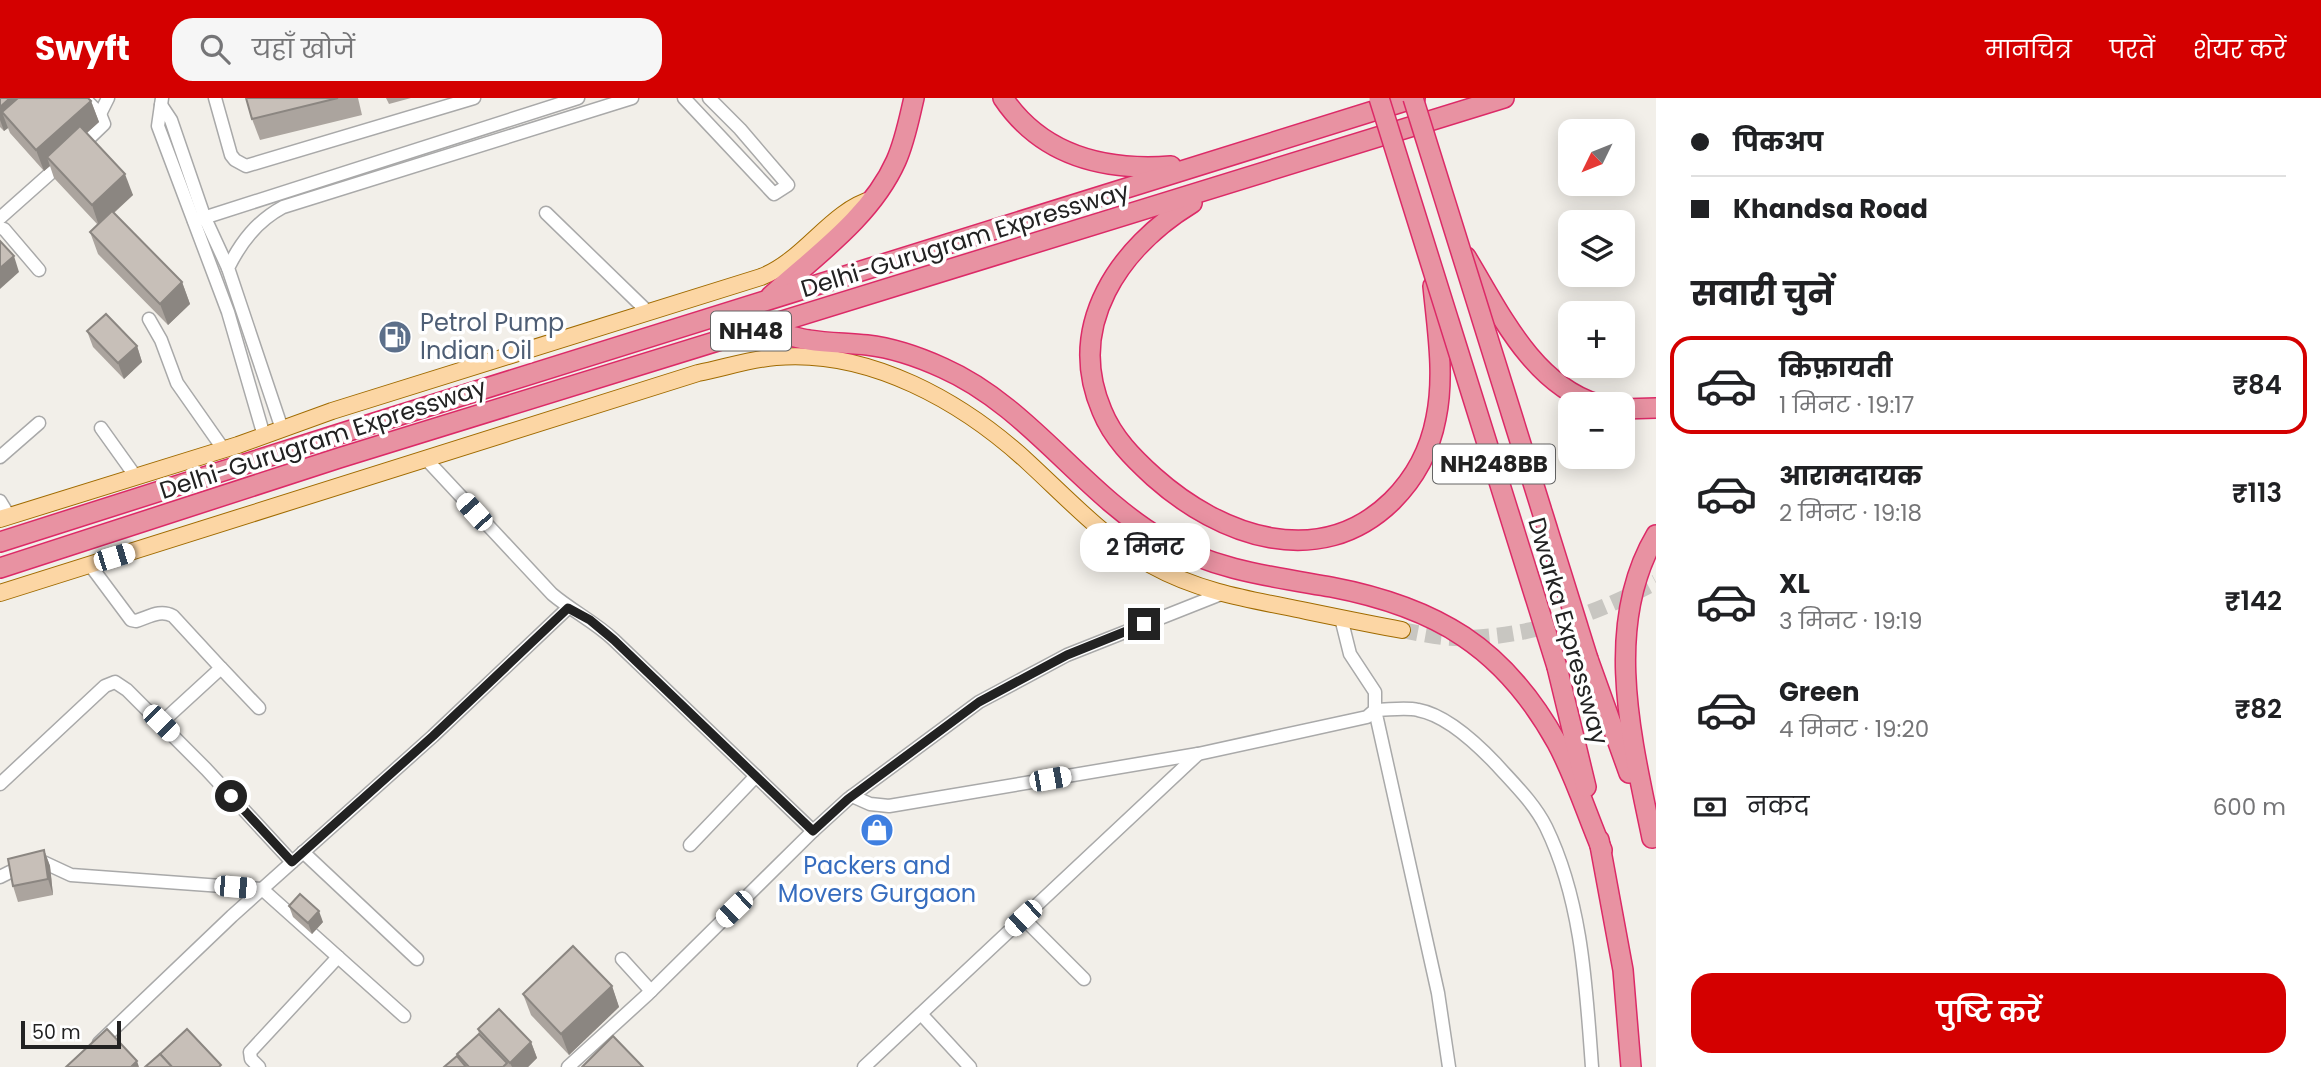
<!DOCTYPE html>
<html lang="hi">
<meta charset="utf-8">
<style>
:root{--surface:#fff;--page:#f6f6f6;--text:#202124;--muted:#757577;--line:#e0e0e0;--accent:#d40000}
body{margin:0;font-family:Poppins,"Noto Sans Devanagari",sans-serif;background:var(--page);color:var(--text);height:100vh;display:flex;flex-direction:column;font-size:26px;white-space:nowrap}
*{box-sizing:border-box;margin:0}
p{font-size:23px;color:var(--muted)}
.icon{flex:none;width:38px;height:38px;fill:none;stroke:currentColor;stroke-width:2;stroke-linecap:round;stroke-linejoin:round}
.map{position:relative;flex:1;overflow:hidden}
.drawer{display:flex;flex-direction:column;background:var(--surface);width:665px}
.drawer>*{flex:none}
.banner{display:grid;align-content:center;height:154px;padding:0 35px;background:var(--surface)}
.needle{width:46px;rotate:227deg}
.buttons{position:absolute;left:1558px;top:21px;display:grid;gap:14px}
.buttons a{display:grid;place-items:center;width:77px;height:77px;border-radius:14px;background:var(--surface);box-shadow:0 4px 18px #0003;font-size:35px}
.scale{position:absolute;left:21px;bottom:18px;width:100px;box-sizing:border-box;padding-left:7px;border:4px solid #222;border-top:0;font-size:19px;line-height:24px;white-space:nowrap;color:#222;-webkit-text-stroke:5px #fff;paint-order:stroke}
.end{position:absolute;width:32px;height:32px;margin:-16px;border:9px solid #222;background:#fff;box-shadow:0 0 0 4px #fff}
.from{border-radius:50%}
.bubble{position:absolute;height:49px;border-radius:21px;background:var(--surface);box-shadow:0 4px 18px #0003;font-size:23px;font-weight:600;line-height:49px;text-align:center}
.car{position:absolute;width:21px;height:42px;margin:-21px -10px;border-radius:9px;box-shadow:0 0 5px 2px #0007;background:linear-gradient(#fff 24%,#345 0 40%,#fff 0 76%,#345 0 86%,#fff 0)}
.banner b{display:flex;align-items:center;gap:24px;height:66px;font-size:26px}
.banner b+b{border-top:2px solid var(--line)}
.banner i{width:18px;height:18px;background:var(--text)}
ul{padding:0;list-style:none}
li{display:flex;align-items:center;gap:21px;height:98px;margin:0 14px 10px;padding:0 21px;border:4px solid transparent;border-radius:21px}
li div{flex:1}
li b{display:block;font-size:26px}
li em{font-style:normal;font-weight:600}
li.selected{border-color:var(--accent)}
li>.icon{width:63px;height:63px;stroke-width:1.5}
h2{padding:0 35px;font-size:32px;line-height:84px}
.pay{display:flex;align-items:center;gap:18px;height:77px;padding:0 35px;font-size:26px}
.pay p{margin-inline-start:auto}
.primary-button{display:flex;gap:14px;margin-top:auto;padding:14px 35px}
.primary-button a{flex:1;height:80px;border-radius:21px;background:var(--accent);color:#fff;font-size:28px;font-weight:600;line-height:80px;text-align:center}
header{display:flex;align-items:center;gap:42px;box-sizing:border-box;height:98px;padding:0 35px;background:var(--accent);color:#fff}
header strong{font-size:33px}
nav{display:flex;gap:38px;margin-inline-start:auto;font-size:24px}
.search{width:490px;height:63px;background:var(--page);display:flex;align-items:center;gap:18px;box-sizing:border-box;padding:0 24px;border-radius:21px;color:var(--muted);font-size:26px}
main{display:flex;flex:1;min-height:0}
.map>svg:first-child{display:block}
</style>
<header>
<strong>Swyft</strong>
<div class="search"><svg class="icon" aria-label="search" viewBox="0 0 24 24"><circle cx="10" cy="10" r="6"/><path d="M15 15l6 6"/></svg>यहाँ खोजें</div>
<nav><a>मानचित्र</a><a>परतें</a><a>शेयर करें</a></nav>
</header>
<main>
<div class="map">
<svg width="1656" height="969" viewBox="0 0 1656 969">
<rect width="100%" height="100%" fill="#f2efe9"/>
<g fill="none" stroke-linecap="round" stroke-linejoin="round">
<path stroke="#c8c6c1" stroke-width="16" stroke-dasharray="16 8" stroke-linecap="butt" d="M1402 532C1423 536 1445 541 1466 540 1535 538 1596 516 1656 484"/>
<defs>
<g id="minor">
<path d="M162 0 158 28 228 214 264 338"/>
<path d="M215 0 231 57 235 62 246 68 474 0"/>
<path d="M684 0 774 96 788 87 740 31 709 0"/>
<path d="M161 7 171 22 204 118 228 170"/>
<path d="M100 16 108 0"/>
<path d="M79 50 104 26 100 16 84 0"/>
<path d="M546 115 648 214"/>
<path d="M0 120 63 64"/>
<path d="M194 123 578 0"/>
<path d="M0 130 4 131 39 172"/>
<path d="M149 221 161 242 177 285 224 352"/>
<path d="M101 330 136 379"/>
<path d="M282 331 228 170C241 144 257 123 283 109L632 0"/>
<path d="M0 359 39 325"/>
<path d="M426 361 552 496C572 513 595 524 614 542L813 733"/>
<path d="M0 403 9 418"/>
<path d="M90 467 131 522 136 523C149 519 160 511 173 518L221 570 161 625"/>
<path d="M221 570 259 610"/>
<path d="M0 686 105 588 115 584 127 592 206 671 292 764"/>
<path d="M852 698 870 706 889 708 1198 656 1367 619 1375 612V594L1350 556 1341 520"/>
<path d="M690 747 756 678"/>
<path d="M303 754 417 861"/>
<path d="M0 779 22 768 43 764 71 777 262 791 404 918"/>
<path d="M1023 820 1084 881"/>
<path d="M622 861 651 893"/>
<path d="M921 916 970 969"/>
<path d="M99 945 232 818 433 638 568 510"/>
<path d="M259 969 251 961 250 954 338 859"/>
<path d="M568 969 648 896 813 733 848 701 979 604 1067 557 1221 496"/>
<path d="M864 969 1198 656"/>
<path d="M1449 969 1438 895 1375 612C1389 612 1405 609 1418 612 1446 617 1477 646 1496 666 1514 686 1534 705 1546 729 1582 803 1586 888 1592 969"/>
</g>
<g id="major">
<path d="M0 421 238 347 332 313 761 179C805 162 830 113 873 101"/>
<path d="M0 495 698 275C724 270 750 261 776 259 870 251 963 304 1029 365 1068 401 1105 441 1151 467 1194 491 1240 500 1287 509 1326 517 1364 525 1402 532"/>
</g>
<g id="highway">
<path d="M1003 0C1042 58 1105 73 1171 68"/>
<path d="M1192 105C1120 149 1065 227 1102 313 1113 340 1133 360 1154 379 1220 438 1319 474 1392 403 1415 380 1430 352 1436 320 1445 277 1437 230 1433 188"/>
<path d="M1466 159C1499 213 1532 286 1597 306"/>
<path d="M771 198C815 158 871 119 896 63 905 43 909 21 914 0"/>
<path d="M763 229C778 234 794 240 809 242 828 245 848 245 867 247 893 250 919 259 943 270 1029 308 1083 396 1163 442 1214 472 1274 479 1331 489 1436 509 1504 549 1557 645 1575 678 1587 717 1602 752"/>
<path d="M1622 311 1656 310"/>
<path d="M0 444 339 336 1415 0"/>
<path d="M0 470 339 360 1504 0"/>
<path d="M1588 561 1629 675"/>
<path d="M1557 569 1586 689"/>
<path d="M1652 740C1632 643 1602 528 1656 437"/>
<path d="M1599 742 1623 872 1631 969"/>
</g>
</defs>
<use href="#minor" stroke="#a9a9a9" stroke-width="15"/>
<use href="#major" stroke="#a06b00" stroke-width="18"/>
<use href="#highway" stroke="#dc2a67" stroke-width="22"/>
<use href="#minor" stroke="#fff" stroke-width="12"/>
<use href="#major" stroke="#fcd6a4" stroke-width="16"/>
<use href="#highway" stroke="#e892a2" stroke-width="19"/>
<defs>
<g id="highway-bridge">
<path d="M1379 0 1557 569"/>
<path d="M1413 0 1588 561"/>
</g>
</defs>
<use href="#highway-bridge" stroke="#dc2a67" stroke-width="22" stroke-linecap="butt"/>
<use href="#highway-bridge" stroke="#e892a2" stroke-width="19"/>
</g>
<g fill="#aba49e">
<path d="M0 0 91 3 99 24 87 35 133 97 114 115 182 184 190 206 168 227 98 156 90 134 98 127 54 80 50 68 44 73 10 35 8 30 4 33 0 29Z"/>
<path d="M246 0H358L362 17 260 42 252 21Z"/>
<path d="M386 0H411L389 6Z"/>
<path d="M87 233 137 248 142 264 124 281 93 249Z"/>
<path d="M44 752 50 768 53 797 18 804 13 788Z"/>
<path d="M289 808 323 824 312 836 293 819Z"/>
<path d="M612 888 619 909 569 957 531 917 523 896Z"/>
<path d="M478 931 531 944 537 960 528 969H444L458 960 457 956 479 936Z"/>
</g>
<g fill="#8b8681">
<path d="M10 0H41L2 14 8 30 4 33 0 22V9Z"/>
<path d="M91 3 99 24 53 65 47 59 50 68 44 73 36 52Z"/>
<path d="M125 76 133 97 99 128 92 107Z"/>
<path d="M14 158 19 174 0 191V170Z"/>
<path d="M182 184 190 206 168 227 160 206Z"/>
<path d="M137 248 142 264 124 281 118 265Z"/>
<path d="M44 752 50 768 53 797 48 781Z"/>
<path d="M319 813 323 824 312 836 308 825Z"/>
<path d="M612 888 619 909 569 957 561 936Z"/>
<path d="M531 944 537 960 528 969H512L510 965Z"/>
<path d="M137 963 139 969H131Z"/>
</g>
<g fill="#c7bfb8" stroke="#8b8681" stroke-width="2">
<path d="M0 0H10L0 9Z"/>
<path d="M18 0H88L91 3 36 52 2 14Z"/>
<path d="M246 0H338L252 21Z"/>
<path d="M80 28 125 76 92 107 47 59Z"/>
<path d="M112 113 182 184 160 206 90 134Z"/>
<path d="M0 143 14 158 0 170Z"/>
<path d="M106 216 137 248 118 265 87 233Z"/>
<path d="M44 752 48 781 13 788 8 761Z"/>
<path d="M300 796 319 813 308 825 289 808Z"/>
<path d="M573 848 612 888 561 936 523 896Z"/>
<path d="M499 911 531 944 510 965 478 931Z"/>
<path d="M107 931 137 963 131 969H66Z"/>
<path d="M187 931 221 967 219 969H172L160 956Z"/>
<path d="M479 936 507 965 503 969H469L457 956Z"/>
<path d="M613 938 643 969H582Z"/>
<path d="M160 956 172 969H145Z"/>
<path d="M457 958 466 969H444Z"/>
</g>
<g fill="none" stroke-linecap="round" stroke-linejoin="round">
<path stroke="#222" stroke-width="9" d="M231 698 292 764 433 638 568 510 590 522 614 542 813 733 848 701 979 604 1067 557 1144 526"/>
</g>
<defs>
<symbol id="fuel-disc" viewBox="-11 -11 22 22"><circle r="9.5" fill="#5c6f8a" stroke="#fff"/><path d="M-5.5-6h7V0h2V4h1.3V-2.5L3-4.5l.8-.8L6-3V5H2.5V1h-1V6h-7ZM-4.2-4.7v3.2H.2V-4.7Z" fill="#fff"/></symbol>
<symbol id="shop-disc" viewBox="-11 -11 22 22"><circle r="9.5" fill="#3f7fe0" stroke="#fff"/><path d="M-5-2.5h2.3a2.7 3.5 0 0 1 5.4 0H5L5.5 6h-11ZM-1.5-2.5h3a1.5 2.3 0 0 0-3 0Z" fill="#fff"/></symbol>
</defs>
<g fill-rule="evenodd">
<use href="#fuel-disc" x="376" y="220" width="38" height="38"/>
<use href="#shop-disc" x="858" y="713" width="38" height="38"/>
</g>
<g text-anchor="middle" stroke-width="7" stroke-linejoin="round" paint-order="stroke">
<g fill="#fff" stroke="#646464" stroke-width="2">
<rect x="711" y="213.5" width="80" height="39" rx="5"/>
<rect x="1433" y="346.5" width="122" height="39" rx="5"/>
</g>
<g font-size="23" font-weight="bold" fill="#222">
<text x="751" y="241">NH48</text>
<text x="1494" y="374">NH248BB</text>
</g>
<g font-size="24" fill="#222" stroke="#fff">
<text transform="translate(965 142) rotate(-17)" y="8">Delhi-Gurugram Expressway</text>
<text transform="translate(323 341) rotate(-18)" y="8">Delhi-Gurugram Expressway</text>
<text transform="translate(1568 533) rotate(74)" y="8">Dwarka Expressway</text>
</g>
<g font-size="24" fill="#4e5e75" stroke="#fff" text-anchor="start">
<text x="420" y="233">Petrol Pump<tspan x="420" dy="28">Indian Oil</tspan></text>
</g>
<g font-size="24" fill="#366cbe" stroke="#fff">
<text x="877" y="776">Packers and<tspan x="877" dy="28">Movers Gurgaon</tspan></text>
</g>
</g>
</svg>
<div class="buttons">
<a><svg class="needle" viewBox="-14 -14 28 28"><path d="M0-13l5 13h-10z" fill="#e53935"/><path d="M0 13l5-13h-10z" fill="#757577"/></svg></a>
<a><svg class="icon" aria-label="layers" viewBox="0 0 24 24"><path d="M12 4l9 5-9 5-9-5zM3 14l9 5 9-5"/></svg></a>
<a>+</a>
<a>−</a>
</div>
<div class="scale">50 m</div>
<i class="end from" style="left:231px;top:698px"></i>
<i class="end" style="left:1144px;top:526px"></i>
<div class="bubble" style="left:1080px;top:425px;width:130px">2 मिनट</div>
<i class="car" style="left:474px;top:414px;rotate:318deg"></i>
<i class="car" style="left:114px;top:459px;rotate:73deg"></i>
<i class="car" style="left:161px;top:625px;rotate:135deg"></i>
<i class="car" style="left:1050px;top:681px;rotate:80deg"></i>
<i class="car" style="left:235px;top:789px;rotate:95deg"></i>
<i class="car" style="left:734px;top:811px;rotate:226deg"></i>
<i class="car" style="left:1023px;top:820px;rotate:227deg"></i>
</div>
<section class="drawer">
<div class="banner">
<b><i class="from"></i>पिकअप</b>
<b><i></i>Khandsa Road</b>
</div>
<h2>सवारी चुनें</h2>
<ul>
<li class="selected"><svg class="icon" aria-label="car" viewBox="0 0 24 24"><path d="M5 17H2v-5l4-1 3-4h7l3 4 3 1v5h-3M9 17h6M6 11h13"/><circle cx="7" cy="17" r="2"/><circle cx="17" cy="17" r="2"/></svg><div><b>किफ़ायती</b><p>1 मिनट · 19:17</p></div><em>₹84</em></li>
<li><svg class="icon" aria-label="car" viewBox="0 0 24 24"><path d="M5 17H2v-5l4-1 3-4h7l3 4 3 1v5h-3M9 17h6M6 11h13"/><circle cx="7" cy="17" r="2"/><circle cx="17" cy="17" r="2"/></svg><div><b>आरामदायक</b><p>2 मिनट · 19:18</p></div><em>₹113</em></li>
<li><svg class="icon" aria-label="car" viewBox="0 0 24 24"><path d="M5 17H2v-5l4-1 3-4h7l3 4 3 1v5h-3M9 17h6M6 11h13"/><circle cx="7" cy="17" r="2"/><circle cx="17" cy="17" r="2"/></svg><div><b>XL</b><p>3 मिनट · 19:19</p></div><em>₹142</em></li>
<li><svg class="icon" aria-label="car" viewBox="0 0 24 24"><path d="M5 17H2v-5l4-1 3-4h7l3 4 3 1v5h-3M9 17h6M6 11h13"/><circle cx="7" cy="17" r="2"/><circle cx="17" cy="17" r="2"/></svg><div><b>Green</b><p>4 मिनट · 19:20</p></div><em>₹82</em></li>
</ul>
<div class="pay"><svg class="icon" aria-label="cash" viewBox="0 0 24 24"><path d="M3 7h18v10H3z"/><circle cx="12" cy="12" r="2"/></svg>नकद<p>600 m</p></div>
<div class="primary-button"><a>पुष्टि करें</a></div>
</section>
</main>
